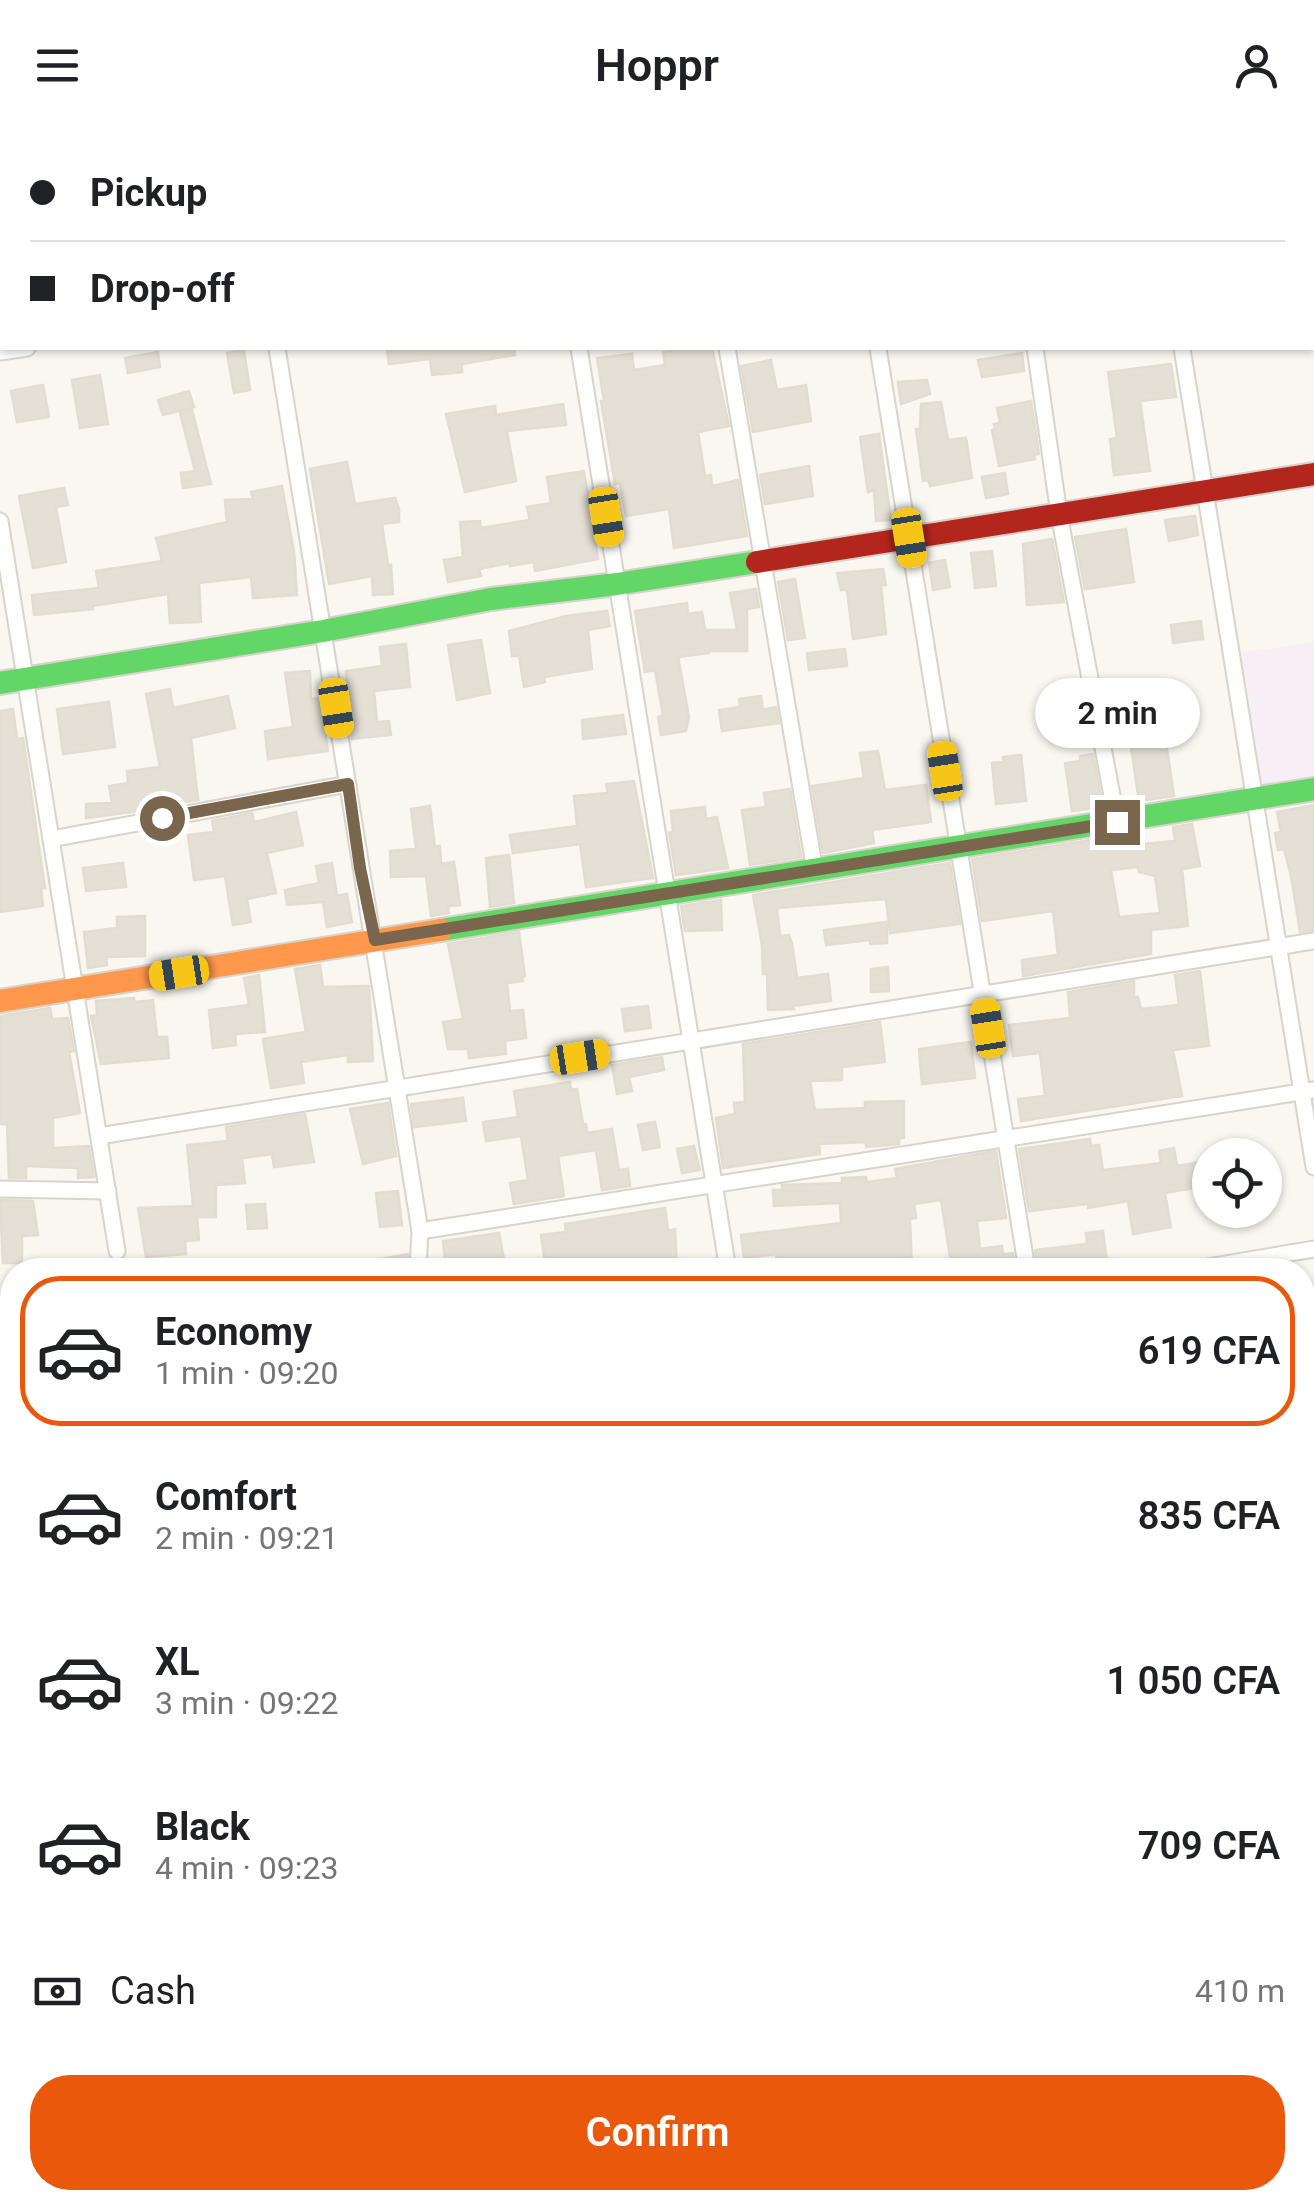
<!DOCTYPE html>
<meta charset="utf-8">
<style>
:root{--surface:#fff;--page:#f6f6f6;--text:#202124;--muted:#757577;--line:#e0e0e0;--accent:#ea580c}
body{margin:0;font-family:Roboto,sans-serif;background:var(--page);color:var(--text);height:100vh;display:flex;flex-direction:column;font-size:38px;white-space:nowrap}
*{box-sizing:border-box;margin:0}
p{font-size:32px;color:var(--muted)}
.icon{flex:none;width:55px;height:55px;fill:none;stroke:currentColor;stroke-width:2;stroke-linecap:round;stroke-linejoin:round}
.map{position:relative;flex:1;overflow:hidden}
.details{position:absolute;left:0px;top:1128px;width:1315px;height:952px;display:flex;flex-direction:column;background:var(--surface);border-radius:40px 40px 0 0;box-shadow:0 2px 8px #0004}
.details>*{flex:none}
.hud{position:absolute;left:0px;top:0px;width:1315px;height:220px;box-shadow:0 2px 8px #0004;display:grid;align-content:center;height:220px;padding:0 30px;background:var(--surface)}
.buttons{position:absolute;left:1192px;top:1008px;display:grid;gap:20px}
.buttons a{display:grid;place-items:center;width:90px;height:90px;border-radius:50%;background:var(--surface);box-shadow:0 2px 8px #0004;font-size:50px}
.end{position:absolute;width:45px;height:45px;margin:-22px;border:12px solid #79664d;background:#fff;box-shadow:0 0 0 5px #fff}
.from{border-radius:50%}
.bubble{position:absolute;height:70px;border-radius:35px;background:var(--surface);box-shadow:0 2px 8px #0004;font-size:32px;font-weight:600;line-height:70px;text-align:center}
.car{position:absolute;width:30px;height:60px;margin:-30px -15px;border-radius:12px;box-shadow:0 0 8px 2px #0007;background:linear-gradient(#f5c518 24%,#345 0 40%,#f5c518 0 76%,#345 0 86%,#f5c518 0)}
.hud b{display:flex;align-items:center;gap:35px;height:95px;font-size:38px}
.hud b+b{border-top:2px solid var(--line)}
.hud i{width:25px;height:25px;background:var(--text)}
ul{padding:18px 0 0;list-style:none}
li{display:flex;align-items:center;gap:30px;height:150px;margin:0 20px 15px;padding:0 10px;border:5px solid transparent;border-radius:40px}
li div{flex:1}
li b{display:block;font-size:38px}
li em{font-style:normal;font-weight:600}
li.on{border-color:var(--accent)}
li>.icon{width:90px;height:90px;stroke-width:1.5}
.pay{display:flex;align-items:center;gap:25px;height:110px;padding:0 30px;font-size:38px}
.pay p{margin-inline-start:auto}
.primary-button{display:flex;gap:20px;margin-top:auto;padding:20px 30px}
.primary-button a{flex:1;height:115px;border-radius:40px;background:var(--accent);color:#fff;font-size:40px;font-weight:600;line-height:115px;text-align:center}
header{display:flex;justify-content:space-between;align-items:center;height:130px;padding:0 30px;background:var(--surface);font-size:45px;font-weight:600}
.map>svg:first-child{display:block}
</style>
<header><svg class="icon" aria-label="menu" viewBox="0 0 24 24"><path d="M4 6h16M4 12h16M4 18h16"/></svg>Hoppr<svg class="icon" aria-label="person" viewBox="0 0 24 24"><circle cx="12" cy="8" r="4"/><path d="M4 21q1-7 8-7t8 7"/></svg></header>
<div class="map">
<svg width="1314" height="2079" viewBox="0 0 1314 2079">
<rect width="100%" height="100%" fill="#f9f7ef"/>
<g fill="#f8eef5">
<path d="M1314 512V646L1262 655 1241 523Z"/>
<path d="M0 1435H12V2068H354L280 2079H0Z"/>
<path d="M391 2068H1099V2079H390Z"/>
</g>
<path fill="#e2f0da" d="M446 2068H543V2079H445Z"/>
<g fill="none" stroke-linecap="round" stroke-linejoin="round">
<path stroke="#d0e2e9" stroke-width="5" d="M1114 2079 1115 2068"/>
</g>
<g fill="#e5e0d6" stroke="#e2dcd1" stroke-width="2.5" fill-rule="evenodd">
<path d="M387 218H514L515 225 462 234V242L432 245 430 229 389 234Z"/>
<path d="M670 218H712L729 296 698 302 705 346 711 345 712 356 738 350 747 406 674 418 669 379 626 386 620 353 615 354 601 271H604L597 228 632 224 634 240 665 235 663 222 671 221Z"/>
<path d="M244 220 250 260 234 263 227 223Z"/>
<path d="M158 222 160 237 128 243 125 228Z"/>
<path d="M1022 223 1024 241 982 247 978 230Z"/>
<path d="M771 230 777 260 806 255 811 291 753 302 741 236Z"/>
<path d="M1171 234 1176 267 1140 271 1150 341 1114 345 1110 309 1117 308 1108 242Z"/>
<path d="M100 245 108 294 80 298 72 250Z"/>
<path d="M927 250 930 264 901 274 898 252Z"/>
<path d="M43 255 49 287 17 292 11 261Z"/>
<path d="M189 261 194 277 163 285 158 270Z"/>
<path d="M1031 271 1039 324 1034 325 1035 329 999 336 992 300 995 299 994 294 1000 293 997 278Z"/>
<path d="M941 272 948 310 966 308 972 348 930 356 928 350 923 351 916 299H920L921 274Z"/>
<path d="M563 274 566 295 507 301 516 351 465 362 446 284 495 276 496 285Z"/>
<path d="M192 280 211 354 183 358 181 343 195 341 180 283Z"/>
<path d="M879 304 891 390 876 391 874 360 868 362 860 307Z"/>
<path d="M347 332 355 374 395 368 399 379V392L382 394 388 435H391L393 464 373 465 372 446 329 454 310 339Z"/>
<path d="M809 336 813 366 765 374 760 345Z"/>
<path d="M584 341 598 429 535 441 534 432 510 436V433L479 439 481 446 448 452 444 430 463 427 460 392 480 391 481 398 530 390 527 377 551 373 547 347Z"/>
<path d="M1005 343 1008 364 986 368 982 347Z"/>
<path d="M282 356 294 422 297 465 253 468 251 447 199 453 201 492 170 493 168 464 93 476V479L34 485 32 465 99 458 96 441 162 431 156 408 227 392 225 370 253 369 251 362Z"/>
<path d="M64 358 68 375 56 377 66 432 33 438 19 366Z"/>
<path d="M1195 386 1198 405 1169 411 1165 390Z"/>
<path d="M1126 399 1134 452 1085 459 1075 407Z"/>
<path d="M1052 409 1064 472 1027 475 1023 414Z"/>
<path d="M992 421 996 456 975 458 971 423Z"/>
<path d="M945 430 950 457 933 460 929 433Z"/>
<path d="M883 439 886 455H881L886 504 853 509 847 460H841L837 443Z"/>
<path d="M795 449 805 508 788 510 778 452Z"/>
<path d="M756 459 759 477 747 479V521H708L709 523 678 527 689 587 686 601 661 605 658 587 663 586 655 540 645 542 635 481 687 473 688 484 702 482 705 500H737L730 463Z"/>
<path d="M607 481 610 496 588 500 592 539 544 547 545 552 524 557 519 526H512L509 501 566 486Z"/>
<path d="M1201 491 1203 509 1173 513 1171 495Z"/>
<path d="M481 510 490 563 457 570 448 515Z"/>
<path d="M406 514 410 557 374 561 377 592 389 591 391 605 352 609 346 541 382 536 380 517Z"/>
<path d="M845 519 847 536 809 540 807 523Z"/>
<path d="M310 541 311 569 320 568 328 621 268 629 265 601 293 597 285 543Z"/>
<path d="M170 559 173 578 228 566 235 598 191 608 198 670 167 675 166 671 139 674 140 681 86 688V674L112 673 109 656 128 653 127 641 160 637 146 564Z"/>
<path d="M761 566 763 580 776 577 779 593 722 601 719 580 740 577 739 569Z"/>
<path d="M109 572 115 617 63 624 57 579Z"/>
<path d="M13 579 17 609 23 608 45 758H41L43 776 0 782V581Z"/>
<path d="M623 585 626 604 583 609 582 590Z"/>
<path d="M1165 605 1174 666 1139 671 1130 610Z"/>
<path d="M878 621 885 660 926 655 931 692 872 700 874 713 823 723 812 656 864 648 860 623Z"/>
<path d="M1093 624 1103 677 1072 681 1065 633 1080 631V626Z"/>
<path d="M1021 625 1026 671 996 674 992 633 1004 632 1003 627Z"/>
<path d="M634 651 653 748 586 757 580 714 513 723 510 705 577 696 574 666 608 663 606 654Z"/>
<path d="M790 659 801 727 750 735 742 680 766 677 764 663Z"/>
<path d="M1314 675V800L1300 802 1291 746 1284 719 1278 720 1275 703 1281 702 1277 682Z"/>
<path d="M430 676 435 717 440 716 441 734 454 732 460 775 448 776 449 783 431 786 426 746 391 747 390 721 416 719 411 679Z"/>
<path d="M705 677 706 689 717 687 728 738 676 745 669 703 673 702 671 681Z"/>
<path d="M296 682 303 715 267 723 276 763 247 769 251 792 233 795 225 746 194 750 188 705 214 702 212 691 252 683 254 692Z"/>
<path d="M1192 694 1200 736 1182 739 1188 796 1151 800V824L1023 846 1022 830 1058 825 1053 781 982 791 972 729 1141 702 1142 714 1175 711 1173 697ZM1138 737 1139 742 1155 746 1160 783 1119 787 1111 740Z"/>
<path d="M509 725 514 773 490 777 486 728Z"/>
<path d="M123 733 126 757 86 761 83 738Z"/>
<path d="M332 733 337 766 347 764 352 792 327 797 323 772 287 775 285 760 319 753 316 736Z"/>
<path d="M950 733 960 794 890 803 886 769 777 778 780 806 789 805 792 813 797 848 828 844 831 871 793 876 794 879 768 880 767 844H763L762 815 753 765Z"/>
<path d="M721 770 722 800 685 801 681 776Z"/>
<path d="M145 786V826L106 827 107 835 88 838 84 802 117 798V787Z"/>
<path d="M887 792V813L870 814V810L826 815 824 800Z"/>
<path d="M519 802 525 846 522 847 523 851 507 853 510 881 523 880 526 908 505 911 506 924 469 928 468 919H448L443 892 463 889 448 814Z"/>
<path d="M320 835 323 857 369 856 373 931 348 932V925L301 932 304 953 271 958 263 909 306 902 295 839Z"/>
<path d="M888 837 889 861 871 862V839Z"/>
<path d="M1200 841 1209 916 1173 920 1182 966 1021 991 1018 969 1045 966 1040 923 1013 926 1009 895 1070 888 1068 862 1134 851V867H1138L1141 879 1179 875 1175 845Z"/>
<path d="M259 845 265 902 235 904 236 915 213 918 209 880 249 875 244 848Z"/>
<path d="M134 868V872L153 870 157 907H167L169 928 101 934 91 886 97 885 96 871Z"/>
<path d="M648 876 651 898 625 901 622 879Z"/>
<path d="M50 878 52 889 68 888 74 921 69 922 80 983 53 988V1018L89 1016 94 1047 78 1048V1038L26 1036V1048H9L7 994H0V886Z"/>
<path d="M880 892 885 932 842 937V950L810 951 815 980 865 978V972L904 971V1008L899 1009V1014L866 1017V1012L819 1014 820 1024 723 1038 716 988 735 984 734 973 745 972 743 914Z"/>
<path d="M971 912 975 948 922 954 919 919Z"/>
<path d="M662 927 664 940 629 947 632 961 617 964 612 935Z"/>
<path d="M570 952 571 960 577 959 583 994H586L587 1003 612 999 619 1040 628 1039 630 1056 602 1060 596 1020 558 1026 564 1066 514 1074 510 1053 528 1050 521 1006 486 1011 483 992 518 987 514 961Z"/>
<path d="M463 968 466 991 414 997 411 974Z"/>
<path d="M388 973 396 1026 363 1034 350 979Z"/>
<path d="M305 984 314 1032 274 1037 272 1024 242 1028 245 1053 216 1055V1087H197L199 1110 185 1111 186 1124 146 1127 138 1078 193 1076 187 1015 228 1011 226 997Z"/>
<path d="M655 992 660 1017 643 1020 638 995Z"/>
<path d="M1090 1009 1091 1016 1099 1015 1103 1040 1161 1033 1159 1021 1174 1018 1177 1036 1201 1032 1205 1056 1165 1063 1171 1097 1133 1104 1128 1071 1088 1078V1074L1029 1081 1019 1019Z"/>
<path d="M694 1016 700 1040 682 1043 677 1019Z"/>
<path d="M996 1021 1006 1088 977 1091 980 1119 1002 1116 1003 1124 1013 1123 1016 1140H952L941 1070 914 1074 916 1088 910 1089 912 1140H778L776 1124 744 1128 741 1105 841 1093 840 1073 774 1076 773 1060H782V1055L842 1053V1048L866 1047 867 1052 897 1048 895 1039Z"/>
<path d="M398 1061 402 1095 380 1097 376 1063Z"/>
<path d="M0 1070 33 1071 38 1105 22 1106V1133H3Z"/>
<path d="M265 1074 267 1098 248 1099 246 1075Z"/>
<path d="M665 1078 668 1101 675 1099 677 1140H546L541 1105 566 1102 565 1094Z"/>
<path d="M1103 1101 1108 1140H1038L1035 1120 1087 1114 1086 1103Z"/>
<path d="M499 1103 506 1140H446L443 1111Z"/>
<path d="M408 1124 407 1140H360V1133Z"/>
</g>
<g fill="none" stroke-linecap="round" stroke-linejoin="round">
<defs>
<g id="lane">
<path d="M0 1872 12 1875"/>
<path d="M905 2079V2068"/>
</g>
<g id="street">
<path d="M242 0 243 2"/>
<path d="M543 0 544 2"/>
<path d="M843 0 844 2"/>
<path d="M1146 0 1147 2"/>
<path d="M299 2 312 0"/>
<path d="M1312 10H1314"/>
<path d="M0 51H2"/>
<path d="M1312 113 1314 123"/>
<path d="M277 218 420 1101 418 1140"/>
<path d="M579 218 728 1140"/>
<path d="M727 218 815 741"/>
<path d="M878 218 1027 1140"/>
<path d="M1035 218 1059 384 1117 692"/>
<path d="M1182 218 1314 1037"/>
<path d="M0 222 27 218"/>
<path d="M0 391 117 1121"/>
<path d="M51 709 348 654"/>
<path d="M99 1006 1314 811"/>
<path d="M0 1059 108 1061"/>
<path d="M420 1101 1314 960"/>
<path d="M1190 1140 1314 1119"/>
<path d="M1302 1280 1314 1279"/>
<path d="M0 1419H12"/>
<path d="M1302 1739H1314"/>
<path d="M1302 1911H1314"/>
<path d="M1128 2079 1129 2068"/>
<path d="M1306 2079 1314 1944"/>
</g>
<g id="fast">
<path d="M0 553 323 501 491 469 617 454 757 432"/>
<path d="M441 800 1314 659"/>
</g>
<path id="slow" d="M0 871 441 800"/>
<path id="jam" d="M757 432 1314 344"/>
</defs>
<use href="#lane" stroke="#d8d4cd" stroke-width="11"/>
<use href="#street" stroke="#d8d4cd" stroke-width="19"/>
<use href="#fast" stroke="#d8d3ca" stroke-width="26"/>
<use href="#slow" stroke="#d8d3ca" stroke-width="26"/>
<use href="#jam" stroke="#d8d3ca" stroke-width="26"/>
<use href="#lane" stroke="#fefefd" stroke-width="8"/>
<use href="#street" stroke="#fefefd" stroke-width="15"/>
<use href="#fast" stroke="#63d668" stroke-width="22"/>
<use href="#slow" stroke="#ff974d" stroke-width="22"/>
<use href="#jam" stroke="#b3261e" stroke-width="22"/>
</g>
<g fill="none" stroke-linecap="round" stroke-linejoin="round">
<path stroke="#79664d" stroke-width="12" d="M162 688 348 654 360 738 375 810 1117 692"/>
</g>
</svg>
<div class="buttons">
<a><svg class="icon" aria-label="locate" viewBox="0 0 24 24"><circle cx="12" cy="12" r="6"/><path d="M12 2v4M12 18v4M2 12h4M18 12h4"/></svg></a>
</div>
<i class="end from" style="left:162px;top:688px"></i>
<i class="end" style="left:1117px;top:692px"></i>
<div class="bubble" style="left:1035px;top:548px;width:165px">2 min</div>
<i class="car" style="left:606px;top:387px;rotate:171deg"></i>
<i class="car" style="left:909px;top:408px;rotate:171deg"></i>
<i class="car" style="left:336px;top:578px;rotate:171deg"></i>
<i class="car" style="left:945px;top:641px;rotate:351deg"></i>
<i class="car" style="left:179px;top:843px;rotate:261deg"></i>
<i class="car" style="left:988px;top:898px;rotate:351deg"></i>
<i class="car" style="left:580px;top:927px;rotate:81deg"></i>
<div class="hud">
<b><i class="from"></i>Pickup</b>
<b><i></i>Drop-off</b>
</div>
<section class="details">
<ul>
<li class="on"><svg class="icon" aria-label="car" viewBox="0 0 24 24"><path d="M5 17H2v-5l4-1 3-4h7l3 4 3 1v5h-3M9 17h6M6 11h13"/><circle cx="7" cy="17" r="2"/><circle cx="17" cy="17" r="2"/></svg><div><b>Economy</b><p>1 min · 09:20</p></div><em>619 CFA</em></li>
<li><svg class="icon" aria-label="car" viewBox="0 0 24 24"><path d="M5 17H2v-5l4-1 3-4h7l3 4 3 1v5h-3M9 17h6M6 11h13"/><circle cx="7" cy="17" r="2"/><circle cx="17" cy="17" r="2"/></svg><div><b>Comfort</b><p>2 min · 09:21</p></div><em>835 CFA</em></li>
<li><svg class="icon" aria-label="car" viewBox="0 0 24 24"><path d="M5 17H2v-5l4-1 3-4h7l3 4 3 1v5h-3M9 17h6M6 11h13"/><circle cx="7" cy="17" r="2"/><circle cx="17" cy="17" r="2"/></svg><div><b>XL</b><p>3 min · 09:22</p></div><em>1 050 CFA</em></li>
<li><svg class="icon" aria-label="car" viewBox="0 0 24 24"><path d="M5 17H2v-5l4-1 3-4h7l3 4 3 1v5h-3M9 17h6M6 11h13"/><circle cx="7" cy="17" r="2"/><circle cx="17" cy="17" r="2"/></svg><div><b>Black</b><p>4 min · 09:23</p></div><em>709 CFA</em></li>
</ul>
<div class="pay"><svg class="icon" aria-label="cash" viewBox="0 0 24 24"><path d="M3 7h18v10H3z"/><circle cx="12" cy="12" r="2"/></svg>Cash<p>410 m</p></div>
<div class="primary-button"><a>Confirm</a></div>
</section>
</div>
